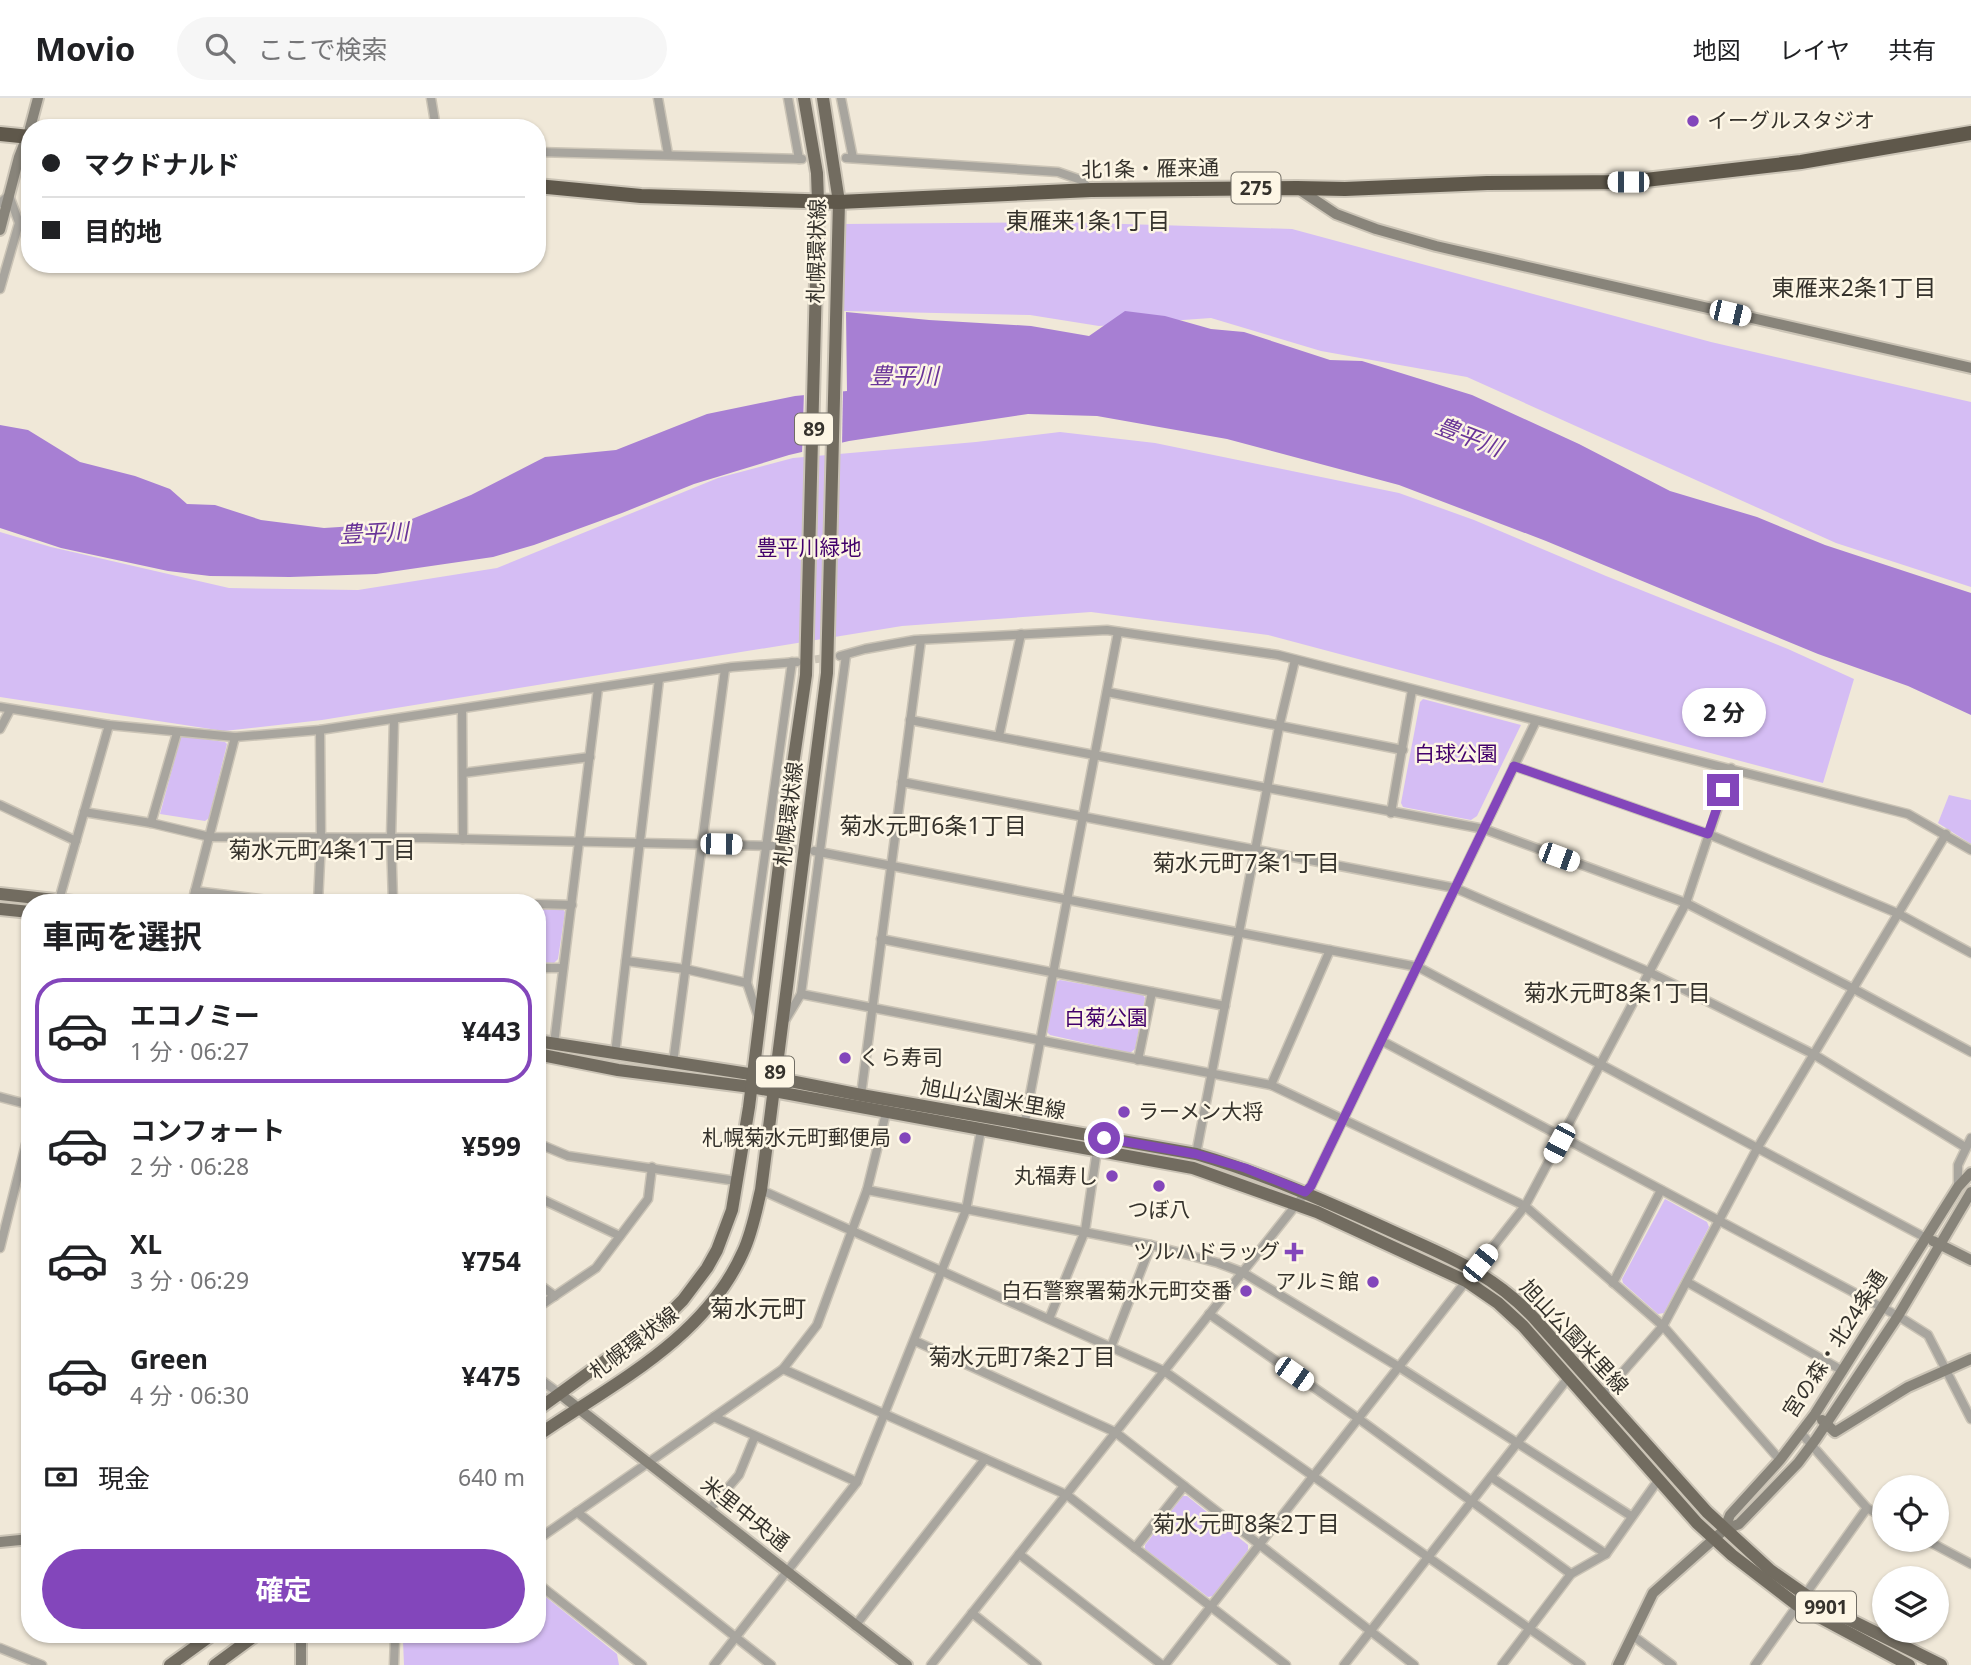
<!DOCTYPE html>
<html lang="ja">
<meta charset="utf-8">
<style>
:root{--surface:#fff;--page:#f6f6f6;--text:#202124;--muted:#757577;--line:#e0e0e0;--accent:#8346bb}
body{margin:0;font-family:"Noto Sans","Noto Sans JP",sans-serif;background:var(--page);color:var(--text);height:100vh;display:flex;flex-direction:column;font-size:26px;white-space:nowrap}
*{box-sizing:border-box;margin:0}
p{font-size:23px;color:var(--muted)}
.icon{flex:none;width:38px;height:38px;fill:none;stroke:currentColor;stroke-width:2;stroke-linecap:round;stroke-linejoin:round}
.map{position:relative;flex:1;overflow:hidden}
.sheet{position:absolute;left:21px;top:796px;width:525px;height:749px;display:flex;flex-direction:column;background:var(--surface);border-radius:28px;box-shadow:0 2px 5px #0004}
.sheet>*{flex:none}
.guide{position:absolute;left:21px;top:21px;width:525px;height:154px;border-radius:28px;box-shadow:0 2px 5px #0004;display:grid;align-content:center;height:154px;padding:0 21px;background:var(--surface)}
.fabs{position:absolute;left:1872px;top:1377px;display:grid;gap:14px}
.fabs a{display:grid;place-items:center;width:77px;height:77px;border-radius:50%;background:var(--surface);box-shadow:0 2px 5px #0004;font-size:35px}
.end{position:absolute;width:32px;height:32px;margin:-16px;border:9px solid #8346bb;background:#fff;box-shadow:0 0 0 4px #fff}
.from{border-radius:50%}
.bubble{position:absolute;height:49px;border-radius:24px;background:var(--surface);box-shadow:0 2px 5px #0004;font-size:23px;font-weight:700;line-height:49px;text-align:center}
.car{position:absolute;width:21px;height:42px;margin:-21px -10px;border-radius:9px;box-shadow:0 0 5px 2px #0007;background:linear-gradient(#fff 24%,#345 0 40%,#fff 0 76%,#345 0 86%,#fff 0)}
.guide b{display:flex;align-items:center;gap:24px;height:66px;font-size:26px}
.guide b+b{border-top:2px solid var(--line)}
.guide i{width:18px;height:18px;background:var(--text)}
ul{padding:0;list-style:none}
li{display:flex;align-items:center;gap:21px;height:105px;margin:0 14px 10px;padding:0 7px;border:4px solid transparent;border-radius:28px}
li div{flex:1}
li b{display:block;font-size:26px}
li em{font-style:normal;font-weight:700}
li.on{border-color:var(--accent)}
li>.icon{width:63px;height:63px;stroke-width:1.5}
h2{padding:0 21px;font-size:32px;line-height:84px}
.pay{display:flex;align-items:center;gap:18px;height:77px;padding:0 21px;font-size:26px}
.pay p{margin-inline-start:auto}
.action{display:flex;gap:14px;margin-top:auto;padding:14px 21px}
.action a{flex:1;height:80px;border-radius:42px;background:var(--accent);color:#fff;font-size:28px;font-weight:700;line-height:80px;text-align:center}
header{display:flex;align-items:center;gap:42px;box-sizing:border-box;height:98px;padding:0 35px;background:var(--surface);border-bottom:2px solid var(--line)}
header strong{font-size:33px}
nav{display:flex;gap:38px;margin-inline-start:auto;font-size:24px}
.search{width:490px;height:63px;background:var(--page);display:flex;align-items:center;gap:18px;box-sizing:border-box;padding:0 24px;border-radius:38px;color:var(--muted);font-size:26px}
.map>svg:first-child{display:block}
</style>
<header>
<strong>Movio</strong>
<div class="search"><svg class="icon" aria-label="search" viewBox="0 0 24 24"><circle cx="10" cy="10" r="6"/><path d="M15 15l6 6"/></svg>ここで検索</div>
<nav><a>地図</a><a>レイヤ</a><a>共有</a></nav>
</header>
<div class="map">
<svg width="1971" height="1567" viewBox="0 0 1971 1567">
<rect width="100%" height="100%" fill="#f0e8d8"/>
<g fill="#d5bdf4">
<path d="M1059 124 1292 131 1711 244 1971 304V489L1836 445 1467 279 1321 253 1211 220 1099 228 1030 217 844 213 843 126Z"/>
<path d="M1060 334 1155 345 1399 395 1474 422 1606 478 1788 551 1854 581 1823 685 1268 537 1091 514 902 528 322 622 224 633 0 599V434L51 449 229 490 358 492 497 470 718 380 793 360 976 344Z"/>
<path d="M1423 601 1521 627 1477 718 1471 722 1403 709 1401 705 1420 604Z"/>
<path d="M181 638 225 644 227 646 209 720 205 723 160 716Z"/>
<path d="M1949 697 1971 702V746L1938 725Z"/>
<path d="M537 810H562L565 814 558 861 554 865 537 864Z"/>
<path d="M1060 882 1143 897 1145 900 1135 951 1130 955 1050 937 1046 933 1056 884Z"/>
<path d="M1665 1101 1707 1124 1709 1129 1664 1215 1658 1216 1623 1185 1622 1181Z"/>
<path d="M1183 1398H1187L1248 1447V1452L1213 1498 1208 1499 1145 1451V1447Z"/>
<path d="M537 1492 617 1556 619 1567H404L403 1543 412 1537 537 1536Z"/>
</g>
<path fill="#a77fd3" d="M1125 213 1165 218 1211 231 1244 234 1330 262 1362 263 1472 297 1579 346 1670 393 1757 419 1825 447 1971 495V617L1908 588 1818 556 1546 443 1399 387 1227 341 1097 318 1028 316 849 343 789 357 694 386 622 415 534 447 493 459 376 476 290 479 210 478 168 473 61 450 0 430V327L28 332 80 364 135 378 170 391 187 406 215 407 261 422 324 430 402 425 471 397 545 359 616 352 707 316 795 298 847 293 846 214 929 222 1031 228 1089 238Z"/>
<path fill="#f0e8d8" d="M843 290 842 348 802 358 804 293Z"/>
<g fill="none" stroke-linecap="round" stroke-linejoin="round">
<g stroke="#cbc4b6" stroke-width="8" stroke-dasharray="8 4" stroke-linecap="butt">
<path d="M803 563 840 558"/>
<path d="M779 749 808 752"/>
</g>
<defs>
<g id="street">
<path d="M431 0 436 30"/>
<path d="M658 0 668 56"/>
<path d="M788 0 799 61"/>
<path d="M841 0 853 60"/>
<path d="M537 54 802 61"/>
<path d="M846 60 1058 74 1081 82 1091 92"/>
<path d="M0 105 9 97 19 125 0 191"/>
<path d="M840 558 865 551 915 542 1107 532 1278 557 1908 716 1971 752"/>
<path d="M1107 594 1403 652"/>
<path d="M0 609 109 627 235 639 320 632 732 569 797 564"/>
<path d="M462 611 463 741"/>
<path d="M394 622 391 740 393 803 518 805"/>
<path d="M910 622 1484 731 1686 805 1852 890 1971 954"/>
<path d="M0 631 10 612"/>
<path d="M999 638 1021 536"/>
<path d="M1514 668 1708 736 1897 815 1971 855"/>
<path d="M463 675 590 659"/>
<path d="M902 684 1455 790 1649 874 1813 956 1965 1049"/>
<path d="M0 707 76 743"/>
<path d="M84 714 151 725 210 739 426 740 773 748"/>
<path d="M1391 715 1412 592"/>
<path d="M151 725 177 635"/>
<path d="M814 753 1418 869 1926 1140"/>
<path d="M195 793 291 805"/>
<path d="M59 802 109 627"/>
<path d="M192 805 235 639"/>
<path d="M318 805 321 741 320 632"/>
<path d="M537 806 572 807"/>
<path d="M881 841 1225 908"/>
<path d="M626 863 685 871 747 885"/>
<path d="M537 870H563"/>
<path d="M801 896 1271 987 1525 1108 1663 1228 1780 1362"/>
<path d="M758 918 747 885 792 564"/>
<path d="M786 921 801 896 846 557"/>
<path d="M1382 943 1898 1218 1928 1237 1971 1321"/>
<path d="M554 946 598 590"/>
<path d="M615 956 659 581"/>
<path d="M1138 962 1152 894"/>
<path d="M673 965 725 571"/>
<path d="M1271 987 1330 852"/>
<path d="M861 997 921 542"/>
<path d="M0 999 30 1007"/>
<path d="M1022 1039 1118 534"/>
<path d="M537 1045 568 1058 736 1083"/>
<path d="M1196 1056 1279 629 1295 562"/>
<path d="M1958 1089V1067L1971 1040"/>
<path d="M761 1092 1164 1273 1581 1567"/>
<path d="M867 1092 1151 1147 1218 1165 1242 1174 1399 1269 1631 1418"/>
<path d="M537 1099 620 1138"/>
<path d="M0 1150 30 1030"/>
<path d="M1687 1184 1843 1273"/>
<path d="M537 1185 555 1198"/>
<path d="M1613 1185 1661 1092"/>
<path d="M537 1210 596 1170 648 1101 652 1069"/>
<path d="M1209 1216 1359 1321 1571 1476"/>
<path d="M1049 1221 1085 1133 1097 1052"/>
<path d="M915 1243 1115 1334 1414 1567"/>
<path d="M1111 1249 1151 1147"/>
<path d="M783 1271 1067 1397 1286 1567"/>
<path d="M537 1279 560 1296"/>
<path d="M1601 1299 1663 1228 1758 1049 1946 736"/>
<path d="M714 1319 857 1384"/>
<path d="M1801 1335 1867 1410 1885 1420"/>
<path d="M1491 1379 1606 1456"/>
<path d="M709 1412 739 1377 755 1338"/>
<path d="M577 1414 771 1567"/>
<path d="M537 1442 783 1271 817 1227 867 1092 886 1015"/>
<path d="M1926 1442 1971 1466"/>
<path d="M1135 1450 1184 1388"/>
<path d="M1019 1456 1162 1567"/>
<path d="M537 1485 642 1567"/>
<path d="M972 1515 1037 1567"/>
<path d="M855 1528 985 1361"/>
<path d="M1632 1537 1672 1567"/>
<path d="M0 1550 42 1567"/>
<path d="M394 1567 395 1541 398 1536"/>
<path d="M714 1567 857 1384 966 1112 981 1032"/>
<path d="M931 1567 1311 1088 1536 623"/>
<path d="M1165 1567 1525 1108 1686 805 1731 670"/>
<path d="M1344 1567 1568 1280"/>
<path d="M1502 1567 1571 1476 1606 1456 1659 1381"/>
<path d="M1755 1567 1867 1410"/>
</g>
<g id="secondary">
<path d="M30 30 38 0"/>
<path d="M1297 90 1336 116 1376 131 1436 148 1971 270"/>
<path d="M0 132 19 59 30 31"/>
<path d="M1933 1143 1971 1162"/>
<path d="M560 1296 907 1567"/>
<path d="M1822 1322 1835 1334 1908 1289 1971 1261"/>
<path d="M1724 1432 1730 1417 1780 1362 1815 1316 1958 1089 1971 1075"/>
<path d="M0 1444 30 1441"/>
<path d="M301 1567V1536"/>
<path d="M1618 1567 1653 1495 1724 1432 1739 1426 1798 1365 1816 1341 1898 1218 1971 1094"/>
</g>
<g id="primary">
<path d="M0 796 82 805"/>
<path d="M0 811 30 814"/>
<path d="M537 943 775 980 861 997 1196 1056C1261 1075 1323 1102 1385 1130 1443 1157 1489 1172 1534 1220L1707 1414 1770 1472 1820 1507 1941 1567"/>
<path d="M537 956 618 972 751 989 1193 1070 1317 1114 1466 1183 1498 1205 1523 1228 1697 1425 1732 1457 1797 1507 1909 1567"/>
<path d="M537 1312 635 1241 669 1216 683 1202 707 1170 717 1152 732 1112 749 1009 783 735 806 577 818 104 817 75 804 0"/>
<path d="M537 1338C612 1286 704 1242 743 1154 752 1135 756 1113 761 1092L827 575 839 104 823 0"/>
<path d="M170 1567 213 1536"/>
<path d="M215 1567 257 1536"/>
</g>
<g id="highway">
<path d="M0 36 30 39"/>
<path d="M537 88 641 98 839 104 1091 92 1297 90 1345 91 1487 85 1628 84 1801 64 1971 35"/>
</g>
</defs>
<use href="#street" stroke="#cbc4b6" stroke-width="11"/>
<use href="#secondary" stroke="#cbc4b6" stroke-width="14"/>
<use href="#primary" stroke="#cbc4b6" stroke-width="16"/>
<use href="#highway" stroke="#cbc4b6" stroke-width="18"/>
<use href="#street" stroke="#a8a59e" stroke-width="8"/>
<use href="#secondary" stroke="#88847a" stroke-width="10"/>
<use href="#primary" stroke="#726c60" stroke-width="12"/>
<use href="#highway" stroke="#5f584b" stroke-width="14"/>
</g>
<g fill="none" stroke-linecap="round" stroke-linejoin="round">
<path stroke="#8346bb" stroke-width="9" d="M1104 1040 1196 1056 1245 1070 1305 1094 1311 1088 1514 668 1708 736 1723 692"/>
</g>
<g fill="#8346bb" stroke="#fdf6e5" stroke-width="2.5">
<circle cx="1693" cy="23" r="7"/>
<circle cx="845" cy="960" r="7"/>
<circle cx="1124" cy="1014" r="7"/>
<circle cx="905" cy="1040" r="7"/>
<circle cx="1112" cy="1078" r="7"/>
<circle cx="1159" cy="1088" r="7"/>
<path d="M1290.5 1143.5h7v7h7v7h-7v7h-7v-7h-7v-7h7z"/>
<circle cx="1373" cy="1184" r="7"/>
<circle cx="1246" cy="1193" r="7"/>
</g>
<g text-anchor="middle" stroke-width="5" stroke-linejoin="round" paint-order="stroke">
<g fill="#fdf6e5" stroke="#716d64" stroke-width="2">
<rect x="1231.5" y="74.5" width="49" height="31" rx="5"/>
<rect x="795" y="315.5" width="38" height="31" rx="5"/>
<rect x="756" y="958.5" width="38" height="31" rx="5"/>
<rect x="1796" y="1493.5" width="60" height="31" rx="5"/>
</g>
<g font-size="19" font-weight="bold" fill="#35322c">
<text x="1256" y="97">275</text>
<text x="814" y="338">89</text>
<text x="775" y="981">89</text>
<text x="1826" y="1516">9901</text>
</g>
<g font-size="21" fill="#35322c" stroke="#fdf6e5" text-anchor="end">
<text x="1707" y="30" text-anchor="start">イーグルスタジオ</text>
<text x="859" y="967" text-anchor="start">くら寿司</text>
<text x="1138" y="1021" text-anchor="start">ラーメン大将</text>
<text x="891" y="1047">札幌菊水元町郵便局</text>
<text x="1098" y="1085">丸福寿し</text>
<text x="1159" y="1119" text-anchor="middle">つぼ八</text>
<text x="1280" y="1161">ツルハドラッグ</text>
<text x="1359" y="1191">アルミ館</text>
<text x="1232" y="1200">白石警察署菊水元町交番</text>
</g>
<g font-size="21" fill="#35322c" stroke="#fdf6e5">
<text transform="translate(1150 71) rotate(-1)" y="7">北1条・雁来通</text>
<text transform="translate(817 153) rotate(-89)" y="7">札幌環状線</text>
<text transform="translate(789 716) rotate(-83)" y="7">札幌環状線</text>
<text transform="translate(993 1001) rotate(10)" y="7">旭山公園米里線</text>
<text transform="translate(1574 1239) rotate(47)" y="7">旭山公園米里線</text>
<text transform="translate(634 1245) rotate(-37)" y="7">札幌環状線</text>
<text transform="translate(1835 1246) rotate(-57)" y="7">宮の森・北24条通</text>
<text transform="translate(745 1416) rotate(38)" y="7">米里中央通</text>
</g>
<g font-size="21" fill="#42006b" stroke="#fdf6e5">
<text x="809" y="457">豊平川緑地</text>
<text x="1456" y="663">白球公園</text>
<text x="1106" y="927">白菊公園</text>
</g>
<g font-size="23" fill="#35322c" stroke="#fdf6e5">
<text x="1088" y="131">東雁来1条1丁目</text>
<text x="1854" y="198">東雁来2条1丁目</text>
<text x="933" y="736">菊水元町6条1丁目</text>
<text x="322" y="760">菊水元町4条1丁目</text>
<text x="1246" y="773">菊水元町7条1丁目</text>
<text x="1617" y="903">菊水元町8条1丁目</text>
<text x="1022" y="1267">菊水元町7条2丁目</text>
<text x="1246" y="1434">菊水元町8条2丁目</text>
</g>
<g font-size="23" font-style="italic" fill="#693498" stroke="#fdf6e5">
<text x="904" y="286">豊平川</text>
<text transform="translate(1469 339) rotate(21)" y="8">豊平川</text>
<text transform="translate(374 435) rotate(-3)" y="8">豊平川</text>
</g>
<g font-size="24" fill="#35322c" stroke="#fdf6e5">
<text x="758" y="1219">菊水元町</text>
</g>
</g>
</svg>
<div class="fabs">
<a><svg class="icon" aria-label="locate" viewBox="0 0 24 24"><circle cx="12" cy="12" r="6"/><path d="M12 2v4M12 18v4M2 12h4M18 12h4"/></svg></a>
<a><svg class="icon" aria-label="layers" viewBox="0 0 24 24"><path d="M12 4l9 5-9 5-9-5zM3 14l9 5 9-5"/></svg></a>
</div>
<i class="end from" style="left:1104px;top:1040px"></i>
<i class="end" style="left:1723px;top:692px"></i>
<div class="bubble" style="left:1682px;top:590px;width:84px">2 分</div>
<i class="car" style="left:1628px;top:84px;rotate:270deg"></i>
<i class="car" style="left:1730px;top:215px;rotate:103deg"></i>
<i class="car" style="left:721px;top:746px;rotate:91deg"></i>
<i class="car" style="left:1559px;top:759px;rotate:110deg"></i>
<i class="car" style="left:1559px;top:1045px;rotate:208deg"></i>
<i class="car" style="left:1480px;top:1165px;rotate:39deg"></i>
<i class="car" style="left:1294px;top:1276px;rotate:125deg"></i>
<div class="guide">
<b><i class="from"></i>マクドナルド</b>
<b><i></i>目的地</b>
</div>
<section class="sheet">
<h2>車両を選択</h2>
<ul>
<li class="on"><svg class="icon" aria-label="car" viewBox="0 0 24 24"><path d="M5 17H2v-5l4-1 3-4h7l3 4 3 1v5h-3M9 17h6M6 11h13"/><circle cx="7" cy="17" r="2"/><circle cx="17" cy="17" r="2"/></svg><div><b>エコノミー</b><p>1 分 · 06:27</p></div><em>¥443</em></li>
<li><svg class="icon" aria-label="car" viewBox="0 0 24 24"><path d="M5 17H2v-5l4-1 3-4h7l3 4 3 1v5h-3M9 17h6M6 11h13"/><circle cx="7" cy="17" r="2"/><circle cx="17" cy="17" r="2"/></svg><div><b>コンフォート</b><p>2 分 · 06:28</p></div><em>¥599</em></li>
<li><svg class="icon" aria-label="car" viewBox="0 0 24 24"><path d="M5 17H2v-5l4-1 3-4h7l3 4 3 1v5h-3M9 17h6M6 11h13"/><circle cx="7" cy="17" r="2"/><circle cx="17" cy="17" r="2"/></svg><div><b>XL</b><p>3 分 · 06:29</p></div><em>¥754</em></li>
<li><svg class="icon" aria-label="car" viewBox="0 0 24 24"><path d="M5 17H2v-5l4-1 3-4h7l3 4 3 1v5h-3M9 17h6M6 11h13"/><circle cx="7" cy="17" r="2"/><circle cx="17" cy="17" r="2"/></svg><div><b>Green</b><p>4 分 · 06:30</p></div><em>¥475</em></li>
</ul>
<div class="pay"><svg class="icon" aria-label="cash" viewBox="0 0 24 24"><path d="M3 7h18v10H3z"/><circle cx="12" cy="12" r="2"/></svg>現金<p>640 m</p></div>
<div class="action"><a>確定</a></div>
</section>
</div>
